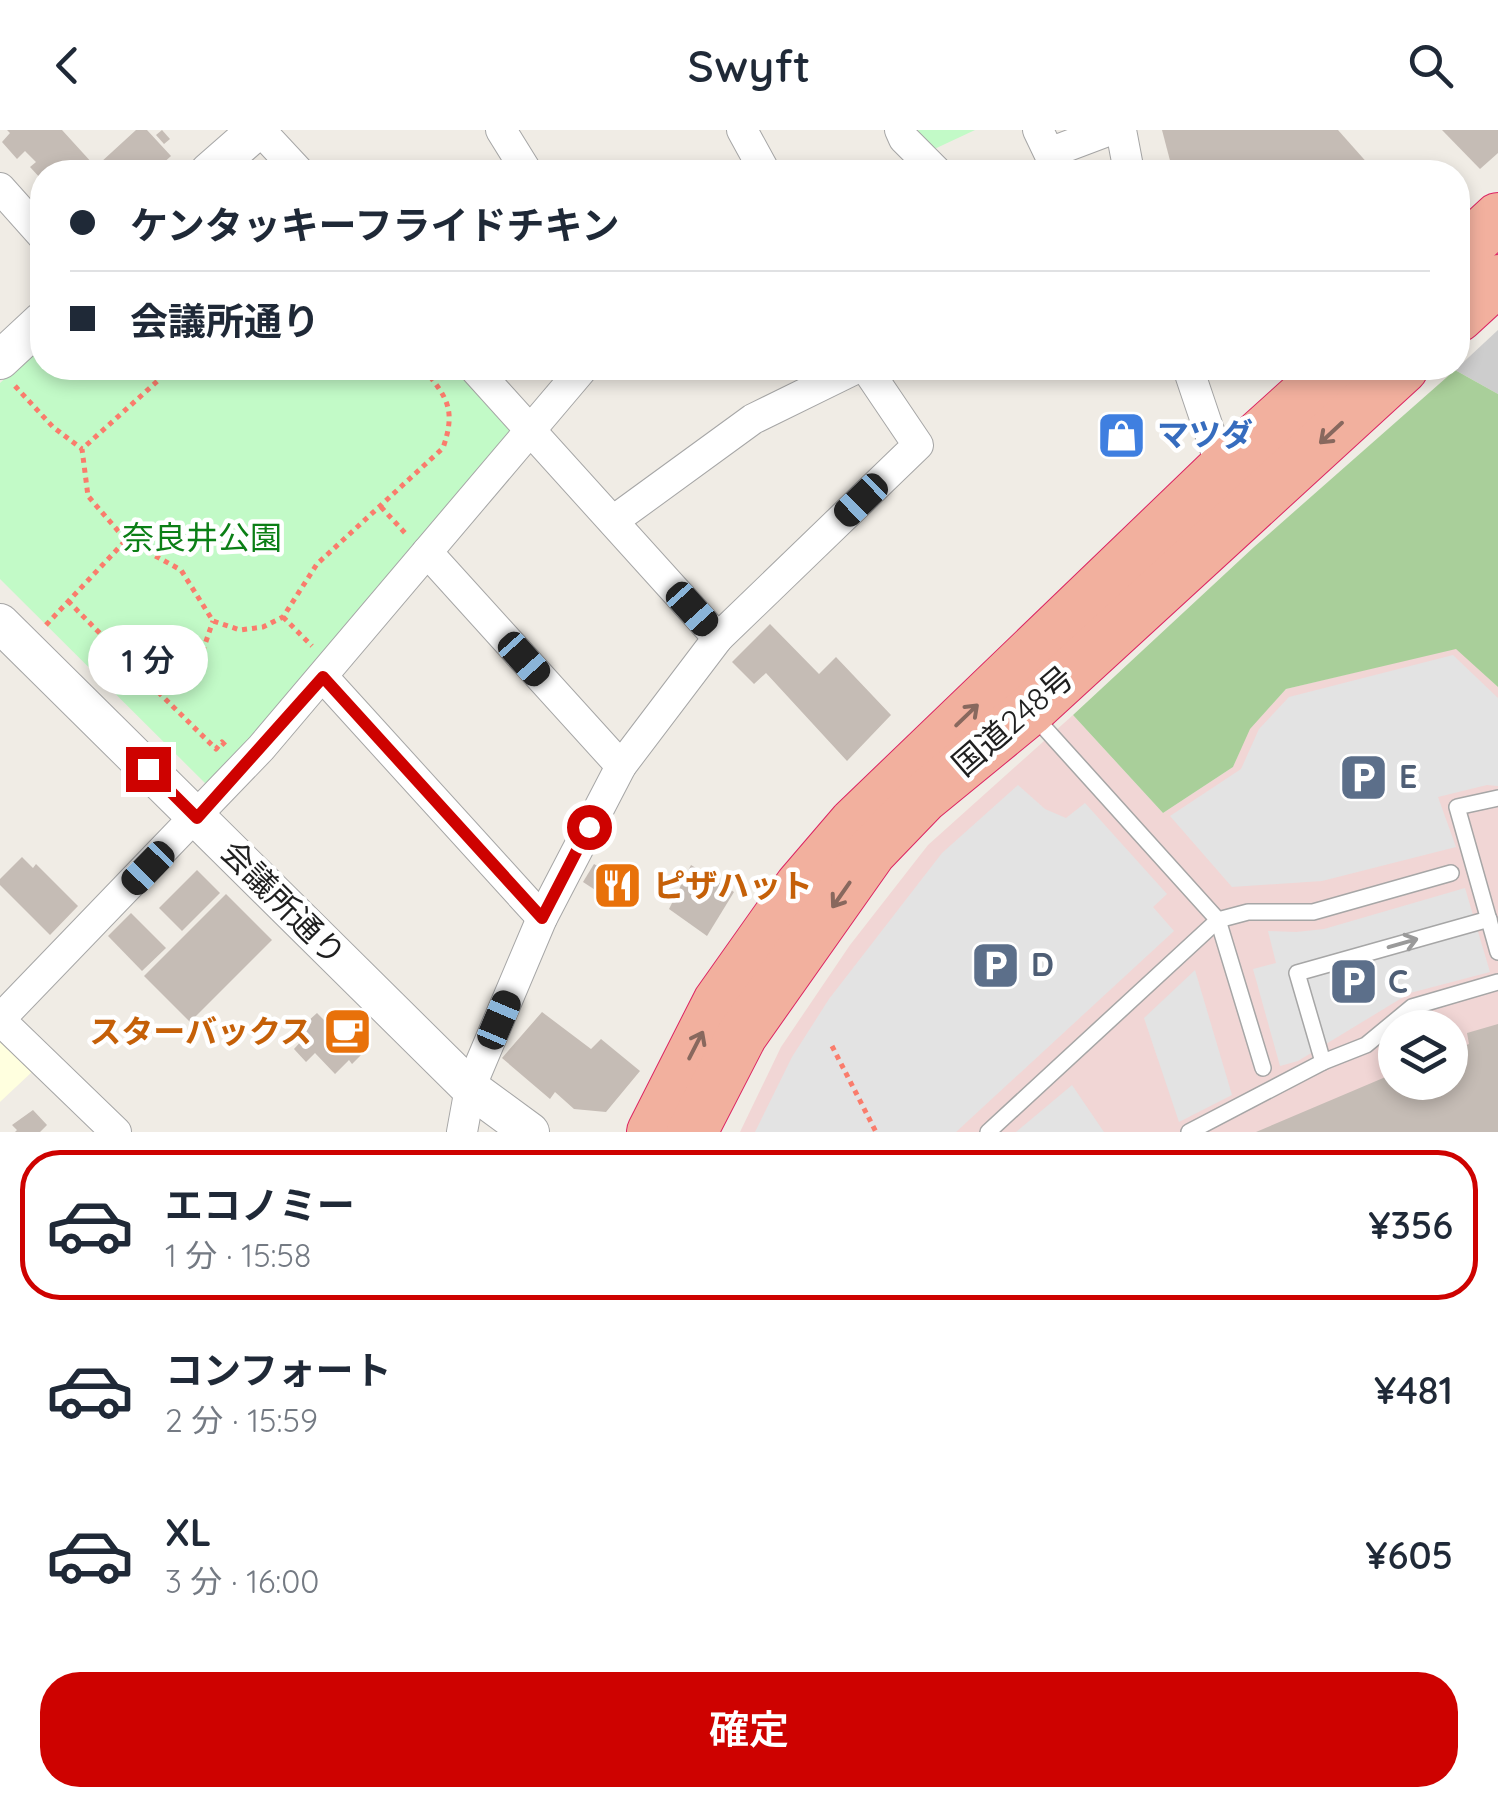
<!DOCTYPE html>
<html lang="ja">
<meta charset="utf-8">
<style>
:root{--surface:#fff;--page:#f6f6f7;--text:#1f2937;--muted:#747a83;--line:#e0e1e3;--accent:#ce0200}
body{margin:0;font-family:Quicksand,"Noto Sans JP",sans-serif;background:var(--page);color:var(--text);height:100vh;display:flex;flex-direction:column;font-size:38px;white-space:nowrap}
*{box-sizing:border-box;margin:0}
p{font-size:32px;color:var(--muted)}
.icon{flex:none;width:55px;height:55px;fill:none;stroke:currentColor;stroke-width:2;stroke-linecap:round;stroke-linejoin:round}
.map{position:relative;height:1002px;overflow:hidden}
.drawer{display:flex;flex-direction:column;background:var(--surface);flex:1}
.drawer>*{flex:none}
.hud{position:absolute;left:30px;top:30px;width:1440px;height:220px;border-radius:40px;box-shadow:0 5px 15px #0003;display:grid;align-content:center;height:220px;padding:0 40px;background:var(--surface)}
.tools{position:absolute;left:1378px;top:880px;display:grid;gap:20px}
.tools a{display:grid;place-items:center;width:90px;height:90px;border-radius:50%;background:var(--surface);box-shadow:0 5px 15px #0003;font-size:50px}
.end{position:absolute;width:45px;height:45px;margin:-22px;border:12px solid #ce0200;background:#fff;box-shadow:0 0 0 5px #fff}
.from{border-radius:50%}
.bubble{position:absolute;height:70px;border-radius:35px;background:var(--surface);box-shadow:0 5px 15px #0003;font-size:32px;font-weight:600;line-height:70px;text-align:center}
.car{position:absolute;width:30px;height:60px;margin:-30px -15px;border-radius:12px;box-shadow:0 0 8px 2px #0007;background:linear-gradient(#222 24%,#8ab4d8 0 40%,#222 0 76%,#8ab4d8 0 86%,#222 0)}
.hud b{display:flex;align-items:center;gap:35px;height:95px;font-size:38px}
.hud b+b{border-top:2px solid var(--line)}
.hud i{width:25px;height:25px;background:var(--text)}
ul{padding:18px 0 0;list-style:none}
li{display:flex;align-items:center;gap:30px;height:150px;margin:0 20px 15px;padding:0 20px;border:5px solid transparent;border-radius:40px}
li div{flex:1}
li b{display:block;font-size:38px}
li em{font-style:normal;font-weight:600}
li.selected{border-color:var(--accent)}
li>.icon{width:90px;height:90px;stroke-width:1.5}
.cta{display:flex;gap:20px;margin-top:auto;padding:20px 40px}
.cta a{flex:1;height:115px;border-radius:40px;background:var(--accent);color:#fff;font-size:40px;font-weight:600;line-height:115px;text-align:center}
header{display:flex;justify-content:space-between;align-items:center;height:130px;padding:0 40px;background:var(--surface);font-size:45px;font-weight:600}
.map>svg:first-child{display:block}
</style>
<header><svg class="icon" aria-label="back" viewBox="0 0 24 24"><path d="M15 5l-7 7 7 7"/></svg>Swyft<svg class="icon" aria-label="search" viewBox="0 0 24 24"><circle cx="10" cy="10" r="6"/><path d="M15 15l6 6"/></svg></header>
<div class="map">
<svg width="1498" height="1002" viewBox="0 0 1498 1002">
<rect width="100%" height="100%" fill="#f0ece5"/>
<path fill="#f1d6d5" fill-rule="evenodd" d="M1456 518 1498 557V1002H740L781 917 850 815 928 715 1073 585 1163 683 1233 637 1249 599 1286 559ZM1395 898H1450V952H1395Z"/>
<path fill="#ffffdf" d="M0 911 33 941 0 972Z"/>
<path fill="#cdcdcd" d="M1498 200V264L1455 240Z"/>
<path fill="#a9cf9a" d="M1455 240 1498 264V557L1456 519 1286 559 1250 599 1233 637 1163 683 1073 585 1254 417Z"/>
<g fill="#c2fac7">
<path d="M918 0H975L928 22Z"/>
<path d="M42 215V238H462L519 301 212 660 0 449V253Z"/>
</g>
<g fill="#e3e3e3">
<path d="M1453 525 1498 568V656L1487 655 1438 667 1456 717 1322 751 1232 757 1170 686 1241 639 1259 599 1289 567Z"/>
<path d="M1018 655 1045 679 1066 688 1085 673 1167 764 1153 777 1174 801 956 1002H755L792 927 829 869 942 723Z"/>
<path d="M1465 758 1490 842 1410 863 1298 931 1280 936 1253 839 1276 833 1268 801 1296 802 1324 799Z"/>
<path d="M1195 840 1232 965 1179 992 1144 888Z"/>
<path d="M1072 955 1104 1002H1016Z"/>
</g>
<g fill="#c5bcb5">
<path d="M7 0H62L93 34 100 33 136 0H147L171 26 160 36 166 42H42V60L37 54 42 50 30 37 36 32 25 21 17 29 2 12 10 3Z"/>
<path d="M162 0 170 9 164 14 156 5Z"/>
<path d="M1162 0H1338L1370 36 1359 42H1173Z"/>
<path d="M1442 0H1498V23L1480 39Z"/>
<path d="M770 494 819 544 836 527 891 585 847 631 766 543 754 554 732 532Z"/>
<path d="M22 727 33 738 36 734 78 776 50 805 0 755V749Z"/>
<path d="M594 734 636 758 623 778 583 752Z"/>
<path d="M691 735 734 762 707 806 669 779Z"/>
<path d="M197 740 220 763 182 801 159 778Z"/>
<path d="M226 764 272 810 190 892 144 846Z"/>
<path d="M131 783 166 818 142 841 108 806Z"/>
<path d="M542 882 591 919 601 909 640 941 606 982 574 979 555 962 550 969 502 928Z"/>
<path d="M317 883 335 901 344 893 356 905 353 908 357 912 353 916 361 925 352 934 349 930 335 944 315 923 306 932 294 919 303 909 296 902Z"/>
<path d="M1498 894V1002H1256L1395 943V952H1450V921L1469 914 1467 903Z"/>
<path d="M33 980 47 995 40 1002H15L17 1000 12 995Z"/>
</g>
<g fill="none" stroke-linecap="round" stroke-linejoin="round">
<defs>
<g id="service">
<path d="M1032 584 1218 790 1263 938"/>
<path d="M1498 668 1457 677 1498 822"/>
<path d="M1323 932 1297 843 1489 789"/>
<path d="M988 1002 1218 790 1248 782H1313L1451 743"/>
<path d="M1189 1002 1323 932 1366 915 1412 877 1498 852"/>
</g>
<g id="minor">
<path d="M260 0 299 42"/>
<path d="M501 0 527 42"/>
<path d="M742 0 765 42"/>
<path d="M900 0 904 9 937 42"/>
<path d="M1038 0 1049 23 1110 0"/>
<path d="M1121 0 1129 42"/>
<path d="M0 58 42 105"/>
<path d="M474 238 718 508"/>
<path d="M1188 238 1222 339"/>
<path d="M613 391 753 289 857 238"/>
<path d="M427 422 621 636"/>
<path d="M323 547 542 788"/>
<path d="M0 889 261 618 583 238"/>
<path d="M0 890 116 1002"/>
<path d="M462 1002 470 958 542 788 621 636 718 508 918 315 866 238"/>
</g>
<g id="tertiary">
<path d="M209 42 257 0"/>
<path d="M0 230 42 191"/>
<path d="M0 493 470 958 530 1002"/>
</g>
<g id="trunk">
<path d="M1458 125 1498 88"/>
<path d="M1458 187 1498 150"/>
<path d="M652 1002 718 872 800 756 854 693 1222 339 1334 238"/>
<path d="M692 1002 742 905 871 722 923 668 1029 581 1403 238"/>
</g>
</defs>
<use href="#service" stroke="#a6a6a6" stroke-width="18"/>
<use href="#minor" stroke="#a6a6a6" stroke-width="32"/>
<use href="#tertiary" stroke="#a6a6a6" stroke-width="40"/>
<use href="#trunk" stroke="#dc2462" stroke-width="52"/>
<g stroke="#fa7c6c" stroke-width="5" stroke-dasharray="5 5" stroke-linecap="butt">
<path d="M172 238 82 319 88 366 106 387 126 410 181 440 213 491 240 500 263 497 283 487 317 434 443 318C456 280 448 268 423 238"/>
<path d="M15 256 53 297 82 319"/>
<path d="M381 377 406 404"/>
<path d="M68 471 151 555 173 535 203 520 213 491"/>
<path d="M283 487 312 516"/>
<path d="M46 495 126 410"/>
<path d="M151 555 216 619 222 612 227 617"/>
<path d="M832 916 876 1002"/>
</g>
<use href="#service" stroke="#fff" stroke-width="15"/>
<use href="#minor" stroke="#fff" stroke-width="30"/>
<use href="#tertiary" stroke="#fff" stroke-width="38"/>
<use href="#trunk" stroke="#f2b09e" stroke-width="50"/>
</g>
<defs><path id="oneway-shaft" d="M-6 0H5M1.5-3L5.5 0L1.5 3" fill="none" stroke-width="1.6" stroke-linecap="round" stroke-linejoin="round" transform="scale(2.5)"/></defs>
<g stroke="#88685e">
<use href="#oneway-shaft" transform="translate(1331 303) rotate(137)"/>
<use href="#oneway-shaft" transform="translate(967 585) rotate(-44)"/>
<use href="#oneway-shaft" transform="translate(841 765) rotate(125)"/>
<use href="#oneway-shaft" transform="translate(696 915) rotate(-63)"/>
</g>
<use stroke="#9a9a9a" href="#oneway-shaft" transform="translate(1403 813) rotate(-16)"/>
<g fill="none" stroke-linecap="round" stroke-linejoin="round">
<path stroke="#ce0200" stroke-width="12" d="M148 639 197 688 323 547 542 788 589 697"/>
</g>
<defs>
<symbol id="shop-square" viewBox="-11 -11 22 22"><rect x="-9" y="-9" width="18" height="18" rx="4" fill="#3f7fe0" stroke="#fff"/><path d="M-5-2.5h2.3a2.7 3.5 0 0 1 5.4 0H5L5.5 6h-11ZM-1.5-2.5h3a1.5 2.3 0 0 0-3 0Z" fill="#fff"/></symbol>
<symbol id="parking-square" viewBox="-11 -11 22 22"><rect x="-9" y="-9" width="18" height="18" rx="4" fill="#5c6f8a" stroke="#fff"/><path d="M-3.5-5.5H1a3.5 3.5 0 0 1 0 7H-1V5.5H-3.5ZM-1-3.4V-.6H.8a1.4 1.4 0 0 0 0-2.8Z" fill="#fff"/></symbol>
<symbol id="restaurant-square" viewBox="-11 -11 22 22"><rect x="-9" y="-9" width="18" height="18" rx="4" fill="#e8710a" stroke="#fff"/><path d="M-5-6h1v4h1v-4h1v4h1v-4h1v5L-1.5 .5V6h-2V.5L-5-1ZM5-6V6H3V1.5H1.5Q1.5-4 5-6Z" fill="#fff"/></symbol>
<symbol id="cafe-square" viewBox="-11 -11 22 22"><rect x="-9" y="-9" width="18" height="18" rx="4" fill="#e8710a" stroke="#fff"/><path d="M-5.5-4.5H6V0H3Q3 3.5 0 3.5H-2.5Q-5.5 3.5-5.5 0ZM3-3.2v2h1.7v-2ZM-6 4.5H4V6H-6Z" fill="#fff"/></symbol>
</defs>
<g fill-rule="evenodd">
<use href="#shop-square" x="1094" y="278" width="55" height="55"/>
<use href="#parking-square" x="1336" y="620" width="55" height="55"/>
<use href="#restaurant-square" x="590" y="728" width="55" height="55"/>
<use href="#parking-square" x="968" y="808" width="55" height="55"/>
<use href="#parking-square" x="1326" y="824" width="55" height="55"/>
<use href="#cafe-square" x="320" y="874" width="55" height="55"/>
</g>
<g text-anchor="middle" stroke-width="9" stroke-linejoin="round" paint-order="stroke">
<g font-size="32" font-weight="bold" fill="#366cbe" stroke="#fff" text-anchor="start">
<text x="1157" y="316">マツダ</text>
</g>
<g font-size="32" fill="#0b7f16" stroke="#fff">
<text x="202" y="419">奈良井公園</text>
</g>
<g font-size="32" fill="#1f1f1f" stroke="#fff">
<text transform="translate(1013 591) rotate(-41)" y="11">国道248号</text>
<text transform="translate(283 773) rotate(45)" y="11">会議所通り</text>
</g>
<g font-size="32" font-weight="bold" fill="#4e5e75" stroke="#fff" text-anchor="start">
<text x="1399" y="658">E</text>
<text x="1031" y="846">D</text>
<text x="1388" y="863">C</text>
</g>
<g font-size="32" font-weight="bold" fill="#c56008" stroke="#fff" text-anchor="start">
<text x="653" y="767">ピザハット</text>
<text x="312" y="913" text-anchor="end">スターバックス</text>
</g>
</g>
</svg>
<div class="tools">
<a><svg class="icon" aria-label="layers" viewBox="0 0 24 24"><path d="M12 4l9 5-9 5-9-5zM3 14l9 5 9-5"/></svg></a>
</div>
<i class="end from" style="left:589px;top:697px"></i>
<i class="end" style="left:148px;top:639px"></i>
<div class="bubble" style="left:88px;top:495px;width:120px">1 分</div>
<i class="car" style="left:861px;top:370px;rotate:226deg"></i>
<i class="car" style="left:692px;top:479px;rotate:138deg"></i>
<i class="car" style="left:524px;top:529px;rotate:138deg"></i>
<i class="car" style="left:148px;top:738px;rotate:224deg"></i>
<i class="car" style="left:499px;top:890px;rotate:23deg"></i>
<div class="hud">
<b><i class="from"></i>ケンタッキーフライドチキン</b>
<b><i></i>会議所通り</b>
</div>
</div>
<section class="drawer">
<ul>
<li class="selected"><svg class="icon" aria-label="car" viewBox="0 0 24 24"><path d="M5 17H2v-5l4-1 3-4h7l3 4 3 1v5h-3M9 17h6M6 11h13"/><circle cx="7" cy="17" r="2"/><circle cx="17" cy="17" r="2"/></svg><div><b>エコノミー</b><p>1 分 · 15:58</p></div><em>¥356</em></li>
<li><svg class="icon" aria-label="car" viewBox="0 0 24 24"><path d="M5 17H2v-5l4-1 3-4h7l3 4 3 1v5h-3M9 17h6M6 11h13"/><circle cx="7" cy="17" r="2"/><circle cx="17" cy="17" r="2"/></svg><div><b>コンフォート</b><p>2 分 · 15:59</p></div><em>¥481</em></li>
<li><svg class="icon" aria-label="car" viewBox="0 0 24 24"><path d="M5 17H2v-5l4-1 3-4h7l3 4 3 1v5h-3M9 17h6M6 11h13"/><circle cx="7" cy="17" r="2"/><circle cx="17" cy="17" r="2"/></svg><div><b>XL</b><p>3 分 · 16:00</p></div><em>¥605</em></li>
</ul>
<div class="cta"><a>確定</a></div>
</section>
